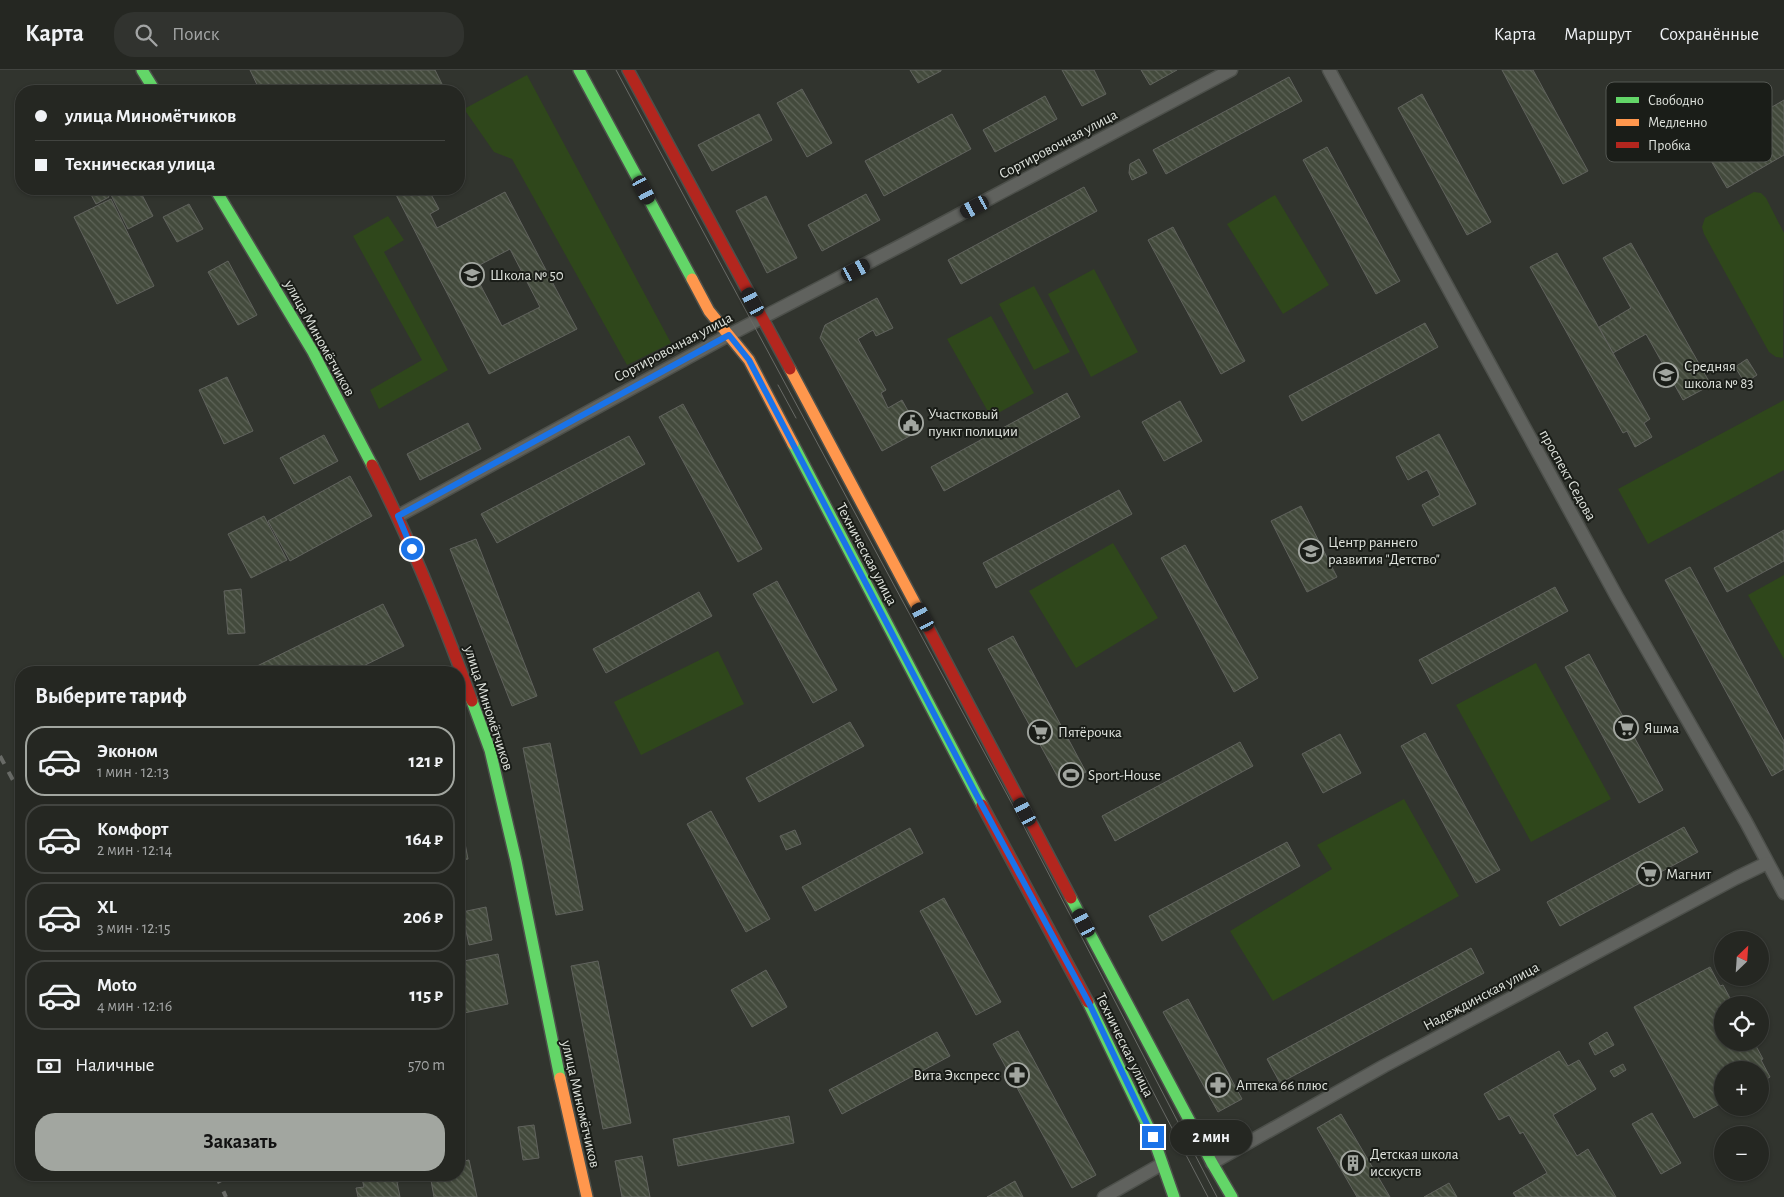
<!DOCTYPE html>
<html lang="ru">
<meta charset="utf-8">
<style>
:root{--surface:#252722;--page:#31332f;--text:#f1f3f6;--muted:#a3a5a5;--line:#424440;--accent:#a2a6a0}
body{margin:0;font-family:"Alegreya Sans",sans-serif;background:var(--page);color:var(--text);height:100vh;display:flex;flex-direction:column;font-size:19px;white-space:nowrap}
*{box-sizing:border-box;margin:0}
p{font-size:16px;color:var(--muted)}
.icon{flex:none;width:28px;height:28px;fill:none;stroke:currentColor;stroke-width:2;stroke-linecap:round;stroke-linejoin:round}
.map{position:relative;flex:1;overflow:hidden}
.drawer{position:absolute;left:15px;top:596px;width:450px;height:515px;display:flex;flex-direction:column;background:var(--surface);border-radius:20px;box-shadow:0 1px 4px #0004,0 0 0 1px var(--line)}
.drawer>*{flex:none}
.guide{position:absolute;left:15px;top:15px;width:450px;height:110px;border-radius:20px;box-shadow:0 1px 4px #0004,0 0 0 1px var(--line);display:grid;align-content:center;height:110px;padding:0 20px;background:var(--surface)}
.needle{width:32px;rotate:25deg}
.buttons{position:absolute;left:1714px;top:861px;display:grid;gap:10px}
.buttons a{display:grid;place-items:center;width:55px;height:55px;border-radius:50%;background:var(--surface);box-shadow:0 1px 4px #0004,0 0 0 1px var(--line);font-size:25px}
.end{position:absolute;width:22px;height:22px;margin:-11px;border:6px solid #1a73e8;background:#fff;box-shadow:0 0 0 2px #fff}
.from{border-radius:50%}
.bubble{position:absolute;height:35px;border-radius:18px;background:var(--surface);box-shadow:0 1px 4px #0004,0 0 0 1px var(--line);font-size:16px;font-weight:700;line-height:35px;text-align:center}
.car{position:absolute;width:15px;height:30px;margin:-15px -8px;border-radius:6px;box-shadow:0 0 4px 1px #0007;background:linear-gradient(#222 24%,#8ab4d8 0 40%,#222 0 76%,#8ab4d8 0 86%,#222 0)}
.guide b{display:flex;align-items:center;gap:18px;height:48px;font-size:19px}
.guide b+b{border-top:1px solid var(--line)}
.guide i{width:12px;height:12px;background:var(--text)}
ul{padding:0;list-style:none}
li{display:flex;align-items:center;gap:15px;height:70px;margin:0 10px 8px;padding:0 10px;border:2px solid var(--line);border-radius:20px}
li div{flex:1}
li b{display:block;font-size:19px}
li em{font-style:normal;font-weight:700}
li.on{border-color:var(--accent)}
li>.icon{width:45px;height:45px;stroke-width:1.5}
h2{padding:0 20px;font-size:22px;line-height:60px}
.pay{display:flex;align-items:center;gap:12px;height:55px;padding:0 20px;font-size:19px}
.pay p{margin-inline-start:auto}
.cta{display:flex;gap:10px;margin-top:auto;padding:10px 20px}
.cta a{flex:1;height:58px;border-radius:20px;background:var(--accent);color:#111;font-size:20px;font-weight:700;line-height:58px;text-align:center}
header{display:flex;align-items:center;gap:30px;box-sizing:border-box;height:70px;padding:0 25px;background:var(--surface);border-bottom:1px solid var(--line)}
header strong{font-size:24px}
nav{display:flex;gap:28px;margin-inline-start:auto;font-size:18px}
.search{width:350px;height:45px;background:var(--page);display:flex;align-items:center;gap:12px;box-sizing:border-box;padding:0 18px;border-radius:20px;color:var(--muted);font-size:19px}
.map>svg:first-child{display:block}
</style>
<header>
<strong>Карта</strong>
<div class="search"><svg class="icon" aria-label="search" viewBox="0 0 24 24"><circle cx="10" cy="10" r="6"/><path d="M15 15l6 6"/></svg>Поиск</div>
<nav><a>Карта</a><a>Маршрут</a><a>Сохранённые</a></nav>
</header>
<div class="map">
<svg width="1784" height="1127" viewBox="0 0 1784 1127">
<defs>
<pattern id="building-back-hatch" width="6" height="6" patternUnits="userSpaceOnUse" patternTransform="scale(1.25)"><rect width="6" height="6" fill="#434a3c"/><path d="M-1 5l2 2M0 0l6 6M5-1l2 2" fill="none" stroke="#5e6458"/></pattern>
</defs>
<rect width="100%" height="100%" fill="#31342e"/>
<g fill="#2f471b">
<path d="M527 5 671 273 627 295 512 89 494 82 464 39Z"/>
<path d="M1754 122 1761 123 1766 128 1784 163 1783 288 1776 287 1769 282 1704 164 1702 157 1705 148Z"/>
<path d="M1275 125 1329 215 1283 244 1227 154Z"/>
<path d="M388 146 404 170 384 182 448 300 379 339 370 320 422 290 353 166Z"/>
<path d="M1094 199 1138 282 1091 307 1048 224Z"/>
<path d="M1034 216 1070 282 1034 300 999 234Z"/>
<path d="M991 246 1034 323 991 347 947 269Z"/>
<path d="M1784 330V400L1648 474 1618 419Z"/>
<path d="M1113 473 1158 548 1076 598 1029 521Z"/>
<path d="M1784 505V589L1748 525Z"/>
<path d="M718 581 744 634 641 685 614 632Z"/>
<path d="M1536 593 1611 729 1531 772 1456 635Z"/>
<path d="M1404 729 1459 826 1273 931 1230 861 1332 799 1317 775Z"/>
</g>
<g fill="url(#building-back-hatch)" stroke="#61635e" fill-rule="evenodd">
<path d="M250 0H435L445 20 442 21H260Z"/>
<path d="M910 0H941V1L918 13Z"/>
<path d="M1062 0H1094L1106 24 1082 36Z"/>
<path d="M1141 0H1177L1150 15Z"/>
<path d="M1502 0H1533L1588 101 1563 114Z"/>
<path d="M1289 7 1302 31 1166 104 1153 80Z"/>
<path d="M802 19 832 73 807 87 777 33Z"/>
<path d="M1422 24 1491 152 1467 165 1398 38Z"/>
<path d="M1045 26 1057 49 995 82 983 60Z"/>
<path d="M1784 30V85L1727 118 1703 77Z"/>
<path d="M759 44 772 70 712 101 698 75Z"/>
<path d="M952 44 971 79 884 126 865 91Z"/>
<path d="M1327 77 1400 211 1376 224 1303 90Z"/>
<path d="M1139 89 1147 103 1132 110 1129 103 1130 94Z"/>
<path d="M1084 117 1097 141 961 214 948 190Z"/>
<path d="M88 119H105L109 127 96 134Z"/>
<path d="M108 119H139L153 146 128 159Z"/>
<path d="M393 119H428L439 139 430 144 437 158 505 122 577 259 489 304ZM510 179 540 237 502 256 472 199Z"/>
<path d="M866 124 880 150 822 181 808 155Z"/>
<path d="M766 126 797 188 767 203 736 141Z"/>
<path d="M111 129 154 216 117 234 74 147Z"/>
<path d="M189 134 203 159 177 172 163 147Z"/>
<path d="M1173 157 1245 291 1221 304 1148 170Z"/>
<path d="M1631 173 1711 315 1683 330 1646 264 1613 283 1599 257 1631 238 1603 188Z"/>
<path d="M1557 183 1650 349 1644 353 1652 367 1635 377 1627 361 1623 363 1530 197Z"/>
<path d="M228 191 257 245 238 255 208 202Z"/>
<path d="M877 228 893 258 876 266 873 260 858 269 886 320 881 323 888 338 902 330 919 361 882 381 820 268 825 255Z"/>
<path d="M1425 253 1438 277 1302 351 1289 326Z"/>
<path d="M1747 289 1757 305 1745 313 1735 297Z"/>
<path d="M227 307 253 361 224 374 199 320Z"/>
<path d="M1067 323 1080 347 944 421 931 397Z"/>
<path d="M1180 331 1202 371 1164 391 1142 352Z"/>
<path d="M683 334 762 479 738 492 659 347Z"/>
<path d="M468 353 481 379 420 410 407 384Z"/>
<path d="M1439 364 1476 434 1433 456 1422 435 1440 425 1427 400 1408 410 1396 387Z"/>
<path d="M324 365 338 391 294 414 280 388Z"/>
<path d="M629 366 645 394 497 473 481 444Z"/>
<path d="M350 406 372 446 290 491 268 451Z"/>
<path d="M1119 420 1132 444 996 518 983 493Z"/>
<path d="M1301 436 1337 507 1307 522 1271 451Z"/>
<path d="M264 446 287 490 251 508 228 464Z"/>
<path d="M1784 460V491L1727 522 1714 498Z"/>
<path d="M476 469 537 626 512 636 450 479Z"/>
<path d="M1185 475 1258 608 1234 622 1161 488Z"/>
<path d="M1690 497 1784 671V699L1772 706 1665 510Z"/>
<path d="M777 511 837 620 813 633 753 524Z"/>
<path d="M1555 517 1568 541 1432 614 1419 590Z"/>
<path d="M241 519 245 563 228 564 224 521Z"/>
<path d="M699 522 712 546 606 603 593 579Z"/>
<path d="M383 534 404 576 351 602H245Z"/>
<path d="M1013 566 1086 702 1062 715 988 579Z"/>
<path d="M1589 584 1663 720 1639 733 1565 597Z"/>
<path d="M434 597 435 602H416Z"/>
<path d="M850 652 864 676 759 732 746 708Z"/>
<path d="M1425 663 1500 800 1476 813 1401 676Z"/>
<path d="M1340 664 1361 703 1323 723 1302 684Z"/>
<path d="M1240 672 1253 696 1115 771 1102 746Z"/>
<path d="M550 673 583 840 556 845 523 678Z"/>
<path d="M711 741 770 849 746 862 687 754Z"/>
<path d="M459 742 468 789 459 791Z"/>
<path d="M1684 757 1698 782 1560 856 1547 832Z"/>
<path d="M910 758 923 783 815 841 802 817Z"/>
<path d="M795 760 801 774 786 780 780 766Z"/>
<path d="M1287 772 1300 796 1162 871 1149 846Z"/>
<path d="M944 828 1001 932 976 945 920 841Z"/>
<path d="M486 837 492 870 469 875 462 842Z"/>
<path d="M1471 878 1484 903 1280 1013 1267 989Z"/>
<path d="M498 884 508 934 459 944V892Z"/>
<path d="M598 891 631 1053 603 1059 571 896Z"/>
<path d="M1710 897 1720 916 1723 915 1730 928 1728 929 1731 935H1722V972H1751L1754 977 1756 976 1763 989 1761 990 1770 1007 1760 1013V1000H1722V1033L1694 1048 1634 937Z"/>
<path d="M766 900 787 937 752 957 731 920Z"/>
<path d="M1188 929 1242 1029 1218 1042 1163 942Z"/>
<path d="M1018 961 1096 1105 1072 1118 993 974Z"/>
<path d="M937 962 950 986 842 1044 829 1020Z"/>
<path d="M1607 962 1614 975 1595 985 1589 973Z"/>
<path d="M1559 981 1568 996 1579 990 1596 1019 1553 1045 1577 1086 1588 1079 1616 1127H1516L1513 1123 1547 1103 1523 1062 1520 1064 1509 1045 1499 1050 1484 1024Z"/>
<path d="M1623 994 1626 1000 1614 1007 1610 1001Z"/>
<path d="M1652 1043 1681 1093 1661 1104 1632 1054Z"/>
<path d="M1341 1044 1390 1127H1357L1317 1058Z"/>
<path d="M789 1046 794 1073 678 1096 673 1069Z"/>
<path d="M534 1055 539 1088 523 1090 518 1057Z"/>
<path d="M642 1086 650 1127H622L615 1091Z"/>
<path d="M469 1090 477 1127H434L430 1105H459V1092Z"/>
<path d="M361 1105H422L423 1107 397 1112 400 1127H358L356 1118 364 1117Z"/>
<path d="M1015 1111 1023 1127H987Z"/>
<path d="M1449 1113 1457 1127H1424Z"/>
</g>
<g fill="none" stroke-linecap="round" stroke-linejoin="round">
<defs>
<g id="street">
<path d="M1329 0 1617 527 1746 752 1784 823"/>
<path d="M398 446 729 265 904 174 1231 0"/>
<path d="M1212 1093 1384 996 1736 808 1767 793"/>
<path d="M1104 1127 1162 1094"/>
</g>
<g id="fast">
<path d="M142 0 155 21"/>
<path d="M579 0 692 209"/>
<path d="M215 119 313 282 372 395"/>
<path d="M793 374 982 735"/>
<path d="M472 631 490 680 516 791 560 1008"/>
<path d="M1071 828 1212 1093 1232 1127"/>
<path d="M1088 932 1153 1067 1174 1127"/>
</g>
<g id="slow">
<path d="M692 209 709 241 749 290 793 374"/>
<path d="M790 299 925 552"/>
<path d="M560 1008 587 1127"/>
</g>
<g id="jam">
<path d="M628 0 790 299"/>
<path d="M372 395C411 471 443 551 472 631"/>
<path d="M925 552 1071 828"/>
<path d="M982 735 1088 932"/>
</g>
</defs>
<use href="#street" stroke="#4d504b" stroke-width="15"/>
<use href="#fast" stroke="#4d504b" stroke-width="14"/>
<use href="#slow" stroke="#4d504b" stroke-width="14"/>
<use href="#jam" stroke="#4d504b" stroke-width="14"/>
<use href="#street" stroke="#60625e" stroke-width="12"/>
<use href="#fast" stroke="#63d668" stroke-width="11"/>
<use href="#slow" stroke="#ff974d" stroke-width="11"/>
<use href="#jam" stroke="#b3261e" stroke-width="11"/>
<g stroke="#686a66" stroke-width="1">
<path d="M616 0 1018 745 1217 1127"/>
<path d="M778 315 796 348"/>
<path d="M1140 997 1208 1127"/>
</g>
<g stroke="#686a66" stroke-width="4" stroke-dasharray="9 9" stroke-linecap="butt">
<path d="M0 686 21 725"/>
<path d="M216 1105 226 1127"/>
</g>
</g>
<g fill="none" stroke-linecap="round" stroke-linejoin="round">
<path stroke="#1a73e8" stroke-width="6" d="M412 479 398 446 729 265 749 290 976 724 1090 935 1153 1067"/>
</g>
<defs>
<symbol id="school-ring" viewBox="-11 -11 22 22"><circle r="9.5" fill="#1a1d18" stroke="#a2a6a0" stroke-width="1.5"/><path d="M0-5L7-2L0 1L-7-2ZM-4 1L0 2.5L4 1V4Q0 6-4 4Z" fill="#a2a6a0"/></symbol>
<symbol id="civic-ring" viewBox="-11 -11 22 22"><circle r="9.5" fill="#1a1d18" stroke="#a2a6a0" stroke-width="1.5"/><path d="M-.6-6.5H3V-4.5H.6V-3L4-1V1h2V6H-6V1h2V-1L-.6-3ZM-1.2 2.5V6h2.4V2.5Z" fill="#a2a6a0"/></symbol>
<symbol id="supermarket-ring" viewBox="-11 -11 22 22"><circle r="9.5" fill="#1a1d18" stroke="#a2a6a0" stroke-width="1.5"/><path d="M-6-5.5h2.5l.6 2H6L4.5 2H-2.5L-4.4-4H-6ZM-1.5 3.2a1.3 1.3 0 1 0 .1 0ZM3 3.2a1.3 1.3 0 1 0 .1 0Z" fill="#a2a6a0"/></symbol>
<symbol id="stadium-ring" viewBox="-11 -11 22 22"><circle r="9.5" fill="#1a1d18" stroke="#a2a6a0" stroke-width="1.5"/><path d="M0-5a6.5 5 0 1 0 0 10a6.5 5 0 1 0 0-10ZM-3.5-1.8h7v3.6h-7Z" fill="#a2a6a0"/></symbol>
<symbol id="pharmacy-ring" viewBox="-11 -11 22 22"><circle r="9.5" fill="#1a1d18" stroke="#a2a6a0" stroke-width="1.5"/><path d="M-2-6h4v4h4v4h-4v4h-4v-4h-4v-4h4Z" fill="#a2a6a0"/></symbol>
<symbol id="building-ring" viewBox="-11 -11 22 22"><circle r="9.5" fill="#1a1d18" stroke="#a2a6a0" stroke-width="1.5"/><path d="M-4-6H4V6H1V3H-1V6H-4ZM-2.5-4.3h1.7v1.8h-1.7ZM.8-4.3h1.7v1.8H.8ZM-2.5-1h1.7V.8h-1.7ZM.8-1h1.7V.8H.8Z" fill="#a2a6a0"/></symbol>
</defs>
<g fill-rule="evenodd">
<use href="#school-ring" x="458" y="191" width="28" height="28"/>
<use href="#school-ring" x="1652" y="291" width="28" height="28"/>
<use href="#civic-ring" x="897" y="339" width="28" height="28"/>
<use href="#school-ring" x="1297" y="467" width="28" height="28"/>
<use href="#supermarket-ring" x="1612" y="644" width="28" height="28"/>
<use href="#supermarket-ring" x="1026" y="648" width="28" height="28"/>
<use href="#stadium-ring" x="1057" y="691" width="28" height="28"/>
<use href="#supermarket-ring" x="1635" y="790" width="28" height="28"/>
<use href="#pharmacy-ring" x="1003" y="991" width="28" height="28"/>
<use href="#pharmacy-ring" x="1204" y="1001" width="28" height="28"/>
<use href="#building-ring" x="1339" y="1079" width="28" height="28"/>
</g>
<g text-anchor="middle" stroke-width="4" stroke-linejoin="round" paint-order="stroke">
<g font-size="15" fill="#dfe3dd" stroke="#1a1d18">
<text transform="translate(1058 74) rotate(-28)" y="5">Сортировочная улица</text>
<text transform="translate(320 268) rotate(61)" y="5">улица Миномётчиков</text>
<text transform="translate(673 277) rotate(-28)" y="5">Сортировочная улица</text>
<text transform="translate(1568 405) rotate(61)" y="5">проспект Седова</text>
<text transform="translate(867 484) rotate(62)" y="5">Техническая улица</text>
<text transform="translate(489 638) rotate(72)" y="5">улица Миномётчиков</text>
<text transform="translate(1481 926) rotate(-28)" y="5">Надеждинская улица</text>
<text transform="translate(1125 975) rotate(64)" y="5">Техническая улица</text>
<text transform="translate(581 1034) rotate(77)" y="5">улица Миномётчиков</text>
</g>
<g font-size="15" fill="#dfe3dd" stroke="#1a1d18" text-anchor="start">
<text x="490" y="210">Школа № 50</text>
<text x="1684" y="301">Средняя<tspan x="1684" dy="17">школа № 83</tspan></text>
<text x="928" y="349">Участковый<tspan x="928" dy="17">пункт полиции</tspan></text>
<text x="1328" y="477">Центр раннего<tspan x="1328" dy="17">развития "Детство"</tspan></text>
<text x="1644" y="663">Яшма</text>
<text x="1058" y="667">Пятёрочка</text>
<text x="1088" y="710">Sport-House</text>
<text x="1666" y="809">Магнит</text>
<text x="1000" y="1010" text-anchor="end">Вита Экспресс</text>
<text x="1236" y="1020">Аптека 66 плюс</text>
<text x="1370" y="1089">Детская школа<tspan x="1370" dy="17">исскуств</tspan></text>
</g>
</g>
<rect x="1606" y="12" width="166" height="80" rx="8" fill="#1a1d18" stroke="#555853" stroke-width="1"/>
<rect x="1616" y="27" width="23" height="6" fill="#63d668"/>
<rect x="1616" y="49" width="23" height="7" fill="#ff974d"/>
<rect x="1616" y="72" width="23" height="6" fill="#b3261e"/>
<g font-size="14" fill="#dfe3dd">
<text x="1648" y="35">Свободно</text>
<text x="1648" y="57">Медленно</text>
<text x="1648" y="80">Пробка</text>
</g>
</svg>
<div class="buttons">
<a><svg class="needle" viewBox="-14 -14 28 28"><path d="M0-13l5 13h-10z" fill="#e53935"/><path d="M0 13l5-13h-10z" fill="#a3a5a5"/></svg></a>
<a><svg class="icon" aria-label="locate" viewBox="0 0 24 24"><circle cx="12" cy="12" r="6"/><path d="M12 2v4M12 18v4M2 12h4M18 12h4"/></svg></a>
<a>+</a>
<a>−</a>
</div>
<i class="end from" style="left:412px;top:479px"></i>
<i class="end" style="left:1153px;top:1067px"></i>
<div class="bubble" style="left:1170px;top:1050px;width:82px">2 мин</div>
<i class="car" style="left:644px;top:120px;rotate:152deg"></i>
<i class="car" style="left:975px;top:137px;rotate:242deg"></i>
<i class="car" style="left:856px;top:200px;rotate:62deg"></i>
<i class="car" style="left:753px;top:232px;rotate:332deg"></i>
<i class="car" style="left:923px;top:547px;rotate:332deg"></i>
<i class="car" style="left:1025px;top:742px;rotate:332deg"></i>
<i class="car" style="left:1084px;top:853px;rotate:332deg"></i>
<div class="guide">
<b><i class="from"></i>улица Миномётчиков</b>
<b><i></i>Техническая улица</b>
</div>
<section class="drawer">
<h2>Выберите тариф</h2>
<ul>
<li class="on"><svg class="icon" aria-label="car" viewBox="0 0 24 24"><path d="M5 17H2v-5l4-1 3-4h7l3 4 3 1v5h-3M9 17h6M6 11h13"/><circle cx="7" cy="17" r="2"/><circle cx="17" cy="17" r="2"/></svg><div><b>Эконом</b><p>1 мин · 12:13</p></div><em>121 ₽</em></li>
<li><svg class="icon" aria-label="car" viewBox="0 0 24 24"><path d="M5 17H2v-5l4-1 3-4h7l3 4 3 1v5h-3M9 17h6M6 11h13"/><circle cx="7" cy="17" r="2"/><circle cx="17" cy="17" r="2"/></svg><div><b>Комфорт</b><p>2 мин · 12:14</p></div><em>164 ₽</em></li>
<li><svg class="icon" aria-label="car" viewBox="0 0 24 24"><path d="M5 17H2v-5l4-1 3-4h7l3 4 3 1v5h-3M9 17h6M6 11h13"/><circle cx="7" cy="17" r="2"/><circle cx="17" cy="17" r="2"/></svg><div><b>XL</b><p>3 мин · 12:15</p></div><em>206 ₽</em></li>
<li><svg class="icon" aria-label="car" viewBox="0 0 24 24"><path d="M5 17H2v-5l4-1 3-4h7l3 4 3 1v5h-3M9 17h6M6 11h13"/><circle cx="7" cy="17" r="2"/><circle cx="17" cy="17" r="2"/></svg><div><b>Moto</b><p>4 мин · 12:16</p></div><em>115 ₽</em></li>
</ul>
<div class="pay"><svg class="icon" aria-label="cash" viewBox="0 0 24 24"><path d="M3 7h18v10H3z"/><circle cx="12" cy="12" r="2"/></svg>Наличные<p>570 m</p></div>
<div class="cta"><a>Заказать</a></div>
</section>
</div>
